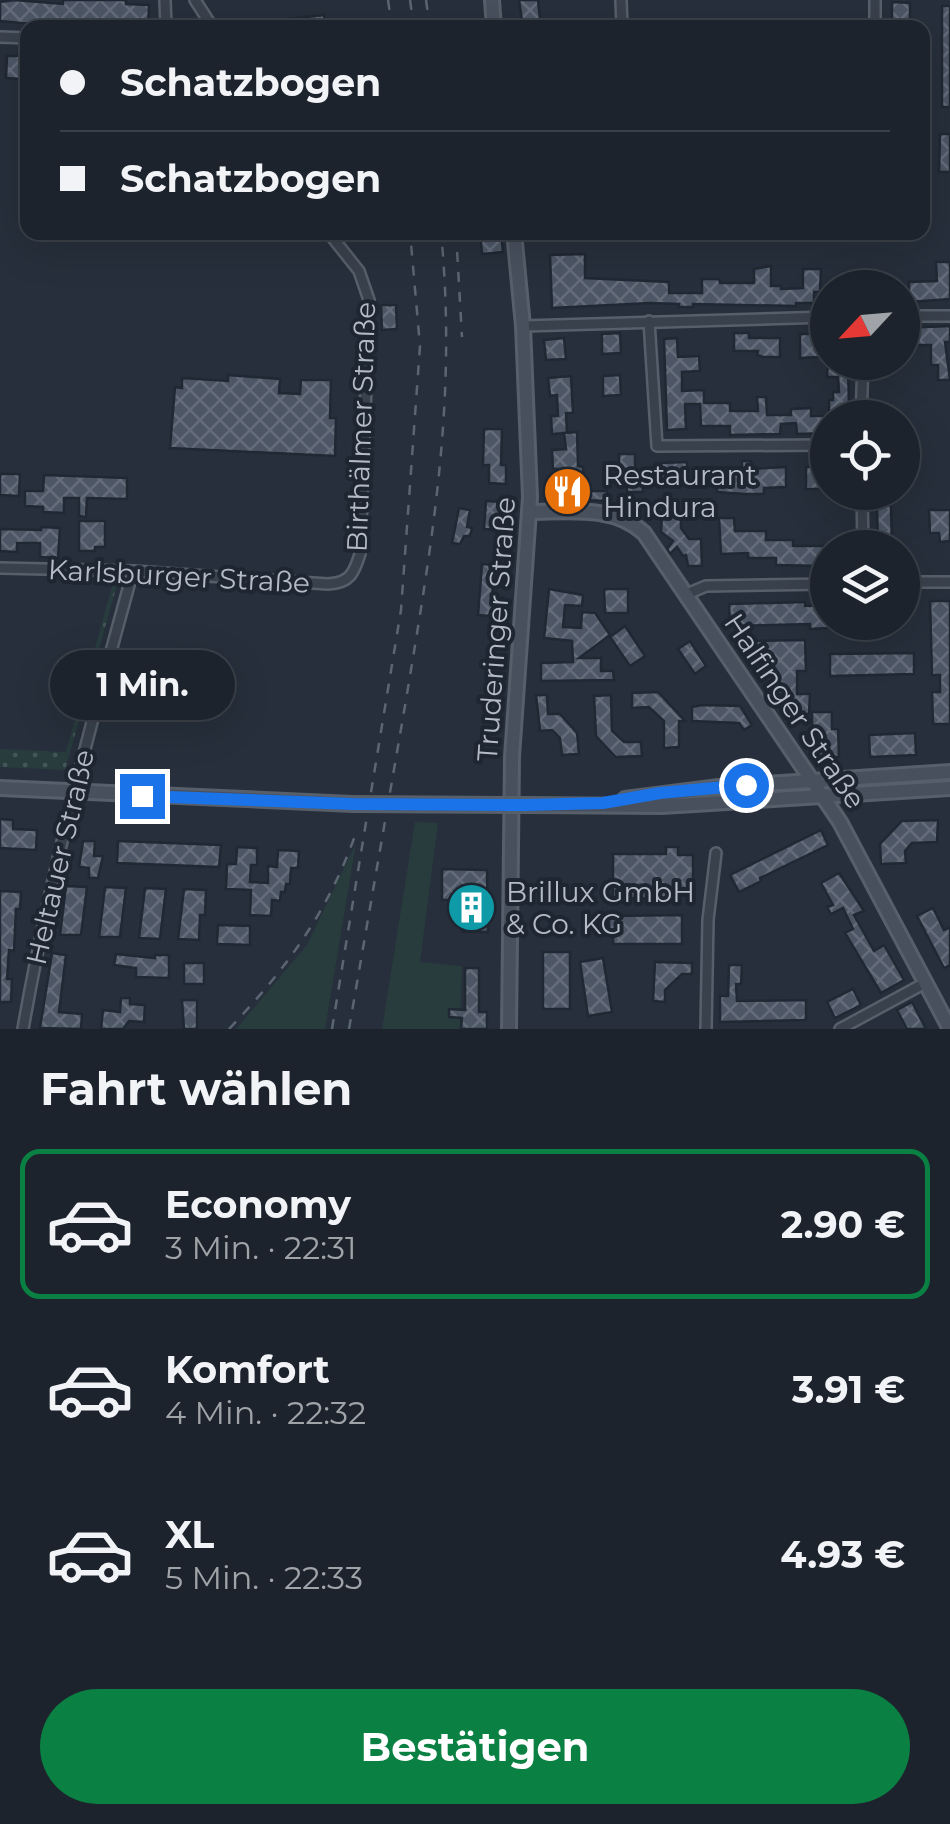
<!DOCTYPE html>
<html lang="de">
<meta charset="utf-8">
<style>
:root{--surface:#1c232c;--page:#292f38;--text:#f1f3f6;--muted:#a0a4a9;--line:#3a4048;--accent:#0b8043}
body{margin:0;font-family:Montserrat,sans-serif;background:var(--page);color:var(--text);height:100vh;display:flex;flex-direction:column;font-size:38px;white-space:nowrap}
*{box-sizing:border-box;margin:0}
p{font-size:32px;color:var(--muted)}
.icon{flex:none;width:55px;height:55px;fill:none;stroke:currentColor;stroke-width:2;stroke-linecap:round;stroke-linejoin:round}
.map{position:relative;height:1029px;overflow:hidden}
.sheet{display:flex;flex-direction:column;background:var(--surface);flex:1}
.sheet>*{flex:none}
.banner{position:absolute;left:20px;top:20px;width:910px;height:220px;border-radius:20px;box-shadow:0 10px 40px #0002,0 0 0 2px var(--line);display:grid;align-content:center;height:220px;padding:0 40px;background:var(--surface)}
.needle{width:65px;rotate:244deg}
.buttons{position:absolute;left:810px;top:270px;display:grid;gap:20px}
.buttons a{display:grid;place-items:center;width:110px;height:110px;border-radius:50%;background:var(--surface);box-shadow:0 10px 40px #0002,0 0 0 2px var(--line);font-size:50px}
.end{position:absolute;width:45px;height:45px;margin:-22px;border:12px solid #1a73e8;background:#fff;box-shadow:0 0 0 5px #fff}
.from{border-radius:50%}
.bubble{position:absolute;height:70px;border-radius:35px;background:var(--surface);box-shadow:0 10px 40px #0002,0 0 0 2px var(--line);font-size:32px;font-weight:700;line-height:70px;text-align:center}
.banner b{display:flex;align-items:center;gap:35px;height:95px;font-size:38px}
.banner b+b{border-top:2px solid var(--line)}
.banner i{width:25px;height:25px;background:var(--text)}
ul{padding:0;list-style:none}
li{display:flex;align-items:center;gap:30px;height:150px;margin:0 20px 15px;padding:0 20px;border:5px solid transparent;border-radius:20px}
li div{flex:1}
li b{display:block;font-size:38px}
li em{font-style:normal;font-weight:700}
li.selected{border-color:var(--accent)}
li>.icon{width:90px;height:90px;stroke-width:1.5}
h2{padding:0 40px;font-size:45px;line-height:120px}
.primary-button{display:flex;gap:20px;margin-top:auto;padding:20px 40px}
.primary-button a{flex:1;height:115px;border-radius:60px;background:var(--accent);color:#fff;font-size:40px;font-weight:700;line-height:115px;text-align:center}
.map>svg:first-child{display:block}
</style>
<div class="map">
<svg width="950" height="1029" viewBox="0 0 950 1029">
<defs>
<pattern id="grass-dots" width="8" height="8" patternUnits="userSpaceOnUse" patternTransform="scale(2.5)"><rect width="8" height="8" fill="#283c3d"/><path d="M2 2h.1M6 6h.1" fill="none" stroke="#455658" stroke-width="1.8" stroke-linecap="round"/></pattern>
<pattern id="building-cross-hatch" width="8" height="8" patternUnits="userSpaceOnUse" patternTransform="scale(2.5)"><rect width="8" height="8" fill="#4c5665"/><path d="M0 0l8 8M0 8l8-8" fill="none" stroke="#646c7a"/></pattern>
</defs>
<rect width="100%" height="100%" fill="#262f3b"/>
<path fill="url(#grass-dots)" d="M114 580 118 581 65 770 0 767V749L66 752Z"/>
<g fill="#283c3d">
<path d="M415 822 438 823 420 962 462 966 460 1029H382Z"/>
<path d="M356 843 325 1029H236L307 945Z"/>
</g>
<g fill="url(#building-cross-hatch)" stroke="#202833" stroke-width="2.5">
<path d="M14 0 63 4V0H126V4L149 5 148 28H132V21L100 20V24L75 22V26H54L0 21V2Z"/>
<path d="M519 0H538L541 28H523Z"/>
<path d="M892 2 910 3V26H892Z"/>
<rect x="942" y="6" width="8" height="101"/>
<path d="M324 15 325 28H280L279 20Z"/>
<path d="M7 56H22L21 79 6 78Z"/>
<path d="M940 134H950V172H939Z"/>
<path d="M480 232H501L503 252 482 254Z"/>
<path d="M585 254V278L669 282V293H702V279H719L720 283H754V269L771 266V286H781V289L803 288V269H821L820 292H814V303H796V306L693 304V307H679V304L650 303 552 308 550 255Z"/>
<path d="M936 262H950V299L909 302V282L937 281Z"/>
<path d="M381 305H396L397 329 382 330Z"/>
<path d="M950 326V342H945L950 380H938V365H931V345H906L902 328Z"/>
<path d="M620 333 621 353 602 354V334Z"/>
<path d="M734 333H749V338H780V357H763L757 355 758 351H734Z"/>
<path d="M800 334H818L819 357 800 358Z"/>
<path d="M564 338 566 359 546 360 544 340Z"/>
<path d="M677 338 678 357 699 356 700 371 682 372V391L704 390V403H730V411H758L757 397H766L767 415H791V409L811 408V416H828V433L797 434 796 423 781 424 780 434 730 435V426H701L700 404H685L686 429 667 430 664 339Z"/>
<path d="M828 362H848L849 409H845V418H829V400H833V392H839L838 377H827Z"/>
<path d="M228 375 280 379 279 393 300 394 301 380H331L330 418H336L335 456 170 448 175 387 182 388V378L228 381Z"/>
<path d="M620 375 621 395 603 396V376Z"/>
<path d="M571 376 573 413H566L567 433 552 434 551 416H558L557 395 550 396 548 378Z"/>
<path d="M484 429H502L501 465H506V484L489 483V465H483Z"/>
<path d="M577 432 578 466 583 467 585 491H607V501L559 499 560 469H553L552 450 566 449 564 433Z"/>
<path d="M619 454H635V474H642L643 492H627L626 470H619Z"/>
<path d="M742 461H751V469L786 467V487L764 488V494H745L717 492V486H701V468L742 467Z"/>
<path d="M687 462V477L661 479 660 463Z"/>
<path d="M806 467H821L822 489H806Z"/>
<path d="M0 474H20L19 496 0 495Z"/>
<path d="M44 475 127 478V499L87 498 86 517 79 516V498H64V513L43 512V507L25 506V491H43Z"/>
<path d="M486 501 505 502 503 530 484 529Z"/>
<path d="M877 505 891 506 892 548H878Z"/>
<path d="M459 508 470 510 467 527 472 528 470 536H464L460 544 452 543Z"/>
<path d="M929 510H950V541L940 542 939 533H930Z"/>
<path d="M662 516 681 518V528L689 539H701L702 566H688L686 555 683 556 677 547 670 554 667 549 673 541 661 532Z"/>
<path d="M719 518H734L735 531H766V540H793V546H823V566L776 565V558H748V553L721 554Z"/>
<path d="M79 521H105V547H95V551H79Z"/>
<path d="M41 527 60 528 58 558 40 557V543H17V552L0 551V529L41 530Z"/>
<path d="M482 564 495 565 492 597 504 598 503 617 478 615Z"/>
<path d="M549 589 583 595 582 606 565 605 563 627 581 628 582 612 595 613 610 635 579 658H601V671H613L614 680 541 681V663L573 662 572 641 544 638Z"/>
<path d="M604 589H628V613H605Z"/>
<path d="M930 601H950V724H933L932 692H940V675H932Z"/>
<path d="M805 602V606L828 605V628L810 629V624L730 626 729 604Z"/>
<path d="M625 626 645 656 630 666 610 637Z"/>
<path d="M805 640 806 671H797V694H810L809 714H789V694H777V671H761L762 651 750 652 749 641Z"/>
<path d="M690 641 706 666 695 674 678 649Z"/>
<path d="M914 653V674L830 676V654Z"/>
<path d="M658 692 685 721H679V747L664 748V721L649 707 632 708V693Z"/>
<path d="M536 695H547L548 714H560L577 733 579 754 562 755 560 738 552 730 540 731Z"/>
<path d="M611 695 612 731 624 742H641L642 756 616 757 596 736 594 696Z"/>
<path d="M702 705 740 706 752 725 744 730 739 723 692 721V707Z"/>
<path d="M812 712H832V729H838L839 757H818V732H812Z"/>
<path d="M915 733 916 755 870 757 869 735Z"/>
<path d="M0 819 13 820V829L37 830 36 850 0 848Z"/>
<path d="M938 820 937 842 912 843 905 851 906 863 881 864 880 844 902 821Z"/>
<path d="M821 830 828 845 760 878 761 881 739 892 730 875Z"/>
<path d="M83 841H95L94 856H103L98 878H89V868L79 867Z"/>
<path d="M118 841 221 845 219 867 117 863Z"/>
<path d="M237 847 257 848V865H251L250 882 268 883V866L277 867 278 850 299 851 298 868H291L290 884H286L285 892H281L280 901 272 900 271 916 250 915 251 890 226 889 227 864H236Z"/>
<path d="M666 847H678V855H693V891H679V899L613 898V854H666Z"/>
<path d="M442 869 487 870 488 932H463V916H455V900H442Z"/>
<path d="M839 873 864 911 854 915 874 951 884 945 904 980 881 993 845 933 853 929 843 908 831 914 827 907 833 905 821 883Z"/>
<path d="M66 886 87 887 81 935H60Z"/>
<path d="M105 887 126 888 120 937H99Z"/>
<path d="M145 888 166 889 160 939 139 938Z"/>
<path d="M184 889 206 890 205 915H200L199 940 178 939Z"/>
<path d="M0 891 21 892 20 909H16L14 951 9 950 7 979H12L11 1002H0Z"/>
<path d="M933 908 944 930 950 927V965L944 968 917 916Z"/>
<path d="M682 915V944H613V932H609V918L612 916Z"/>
<path d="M218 925 250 926V945L217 944Z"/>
<rect x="543" y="952" width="27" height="57"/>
<path d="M52 953 66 955 59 1012 82 1014 81 1029 40 1028Z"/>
<path d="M116 954 155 958V955H169V978L136 977V968L114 965Z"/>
<path d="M603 958 612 1012 588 1016 580 962Z"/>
<path d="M655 962 692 963V974H682L665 990V1002L653 1001Z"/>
<rect x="184" y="963" width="20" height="21"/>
<path d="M729 965H742L741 984H736L737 1001 806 1000V1020L720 1022V996H728Z"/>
<path d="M465 968H479V1012H487V1029H461L462 1018 449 1017V1009L465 1010Z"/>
<path d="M853 989 861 1005 835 1018 827 1002Z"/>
<path d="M121 998H130V1004L145 1005 144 1022 129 1021 123 1029H101L103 1010 120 1012Z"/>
<path d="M182 1000H197V1029H184Z"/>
<path d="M912 1002 926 1029H907L897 1010Z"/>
</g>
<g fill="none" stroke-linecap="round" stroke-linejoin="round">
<defs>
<g id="street">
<path d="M165 0 166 28"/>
<path d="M195 0 213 28"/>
<path d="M621 0 622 28"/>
<path d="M875 28V0"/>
<path d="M0 37 28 38"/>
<path d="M922 188H924"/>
<path d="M902 316H950"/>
<path d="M649 321 657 446 828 445"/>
<path d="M523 326 828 317"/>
<path d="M861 418 863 362"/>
<path d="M862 492 863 548"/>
<path d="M0 568 133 571 328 584C350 583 354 573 360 554L369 300 359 271 328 232"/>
<path d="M902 582H950"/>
<path d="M687 594 706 586 828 584"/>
<path d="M23 1029C50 874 91 723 133 571"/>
<path d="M706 1029 708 920 716 853"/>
<path d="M840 1029 925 983"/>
</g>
<g id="secondary">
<path d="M492 0 494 28"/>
<path d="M529 512C569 512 613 505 644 533L840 822 950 1029"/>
<path d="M0 788 353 804"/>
<path d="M625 799 719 787 950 772"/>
<path d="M527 805 662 806 950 788"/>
<path d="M509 1029 512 757 530 497 523 326 514 232"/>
</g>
</defs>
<use href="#street" stroke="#575f6a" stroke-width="14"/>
<use href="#secondary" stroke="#575f6a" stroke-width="18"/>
<use href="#street" stroke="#39414c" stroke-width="9"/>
<use href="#secondary" stroke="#48505e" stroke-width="12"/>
<g stroke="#5c6572" stroke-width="2.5" stroke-dasharray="10 10" stroke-linecap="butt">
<path d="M388 0 392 28"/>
<path d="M410 0 414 28"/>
<path d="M426 0 430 28"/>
<path d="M456 232 462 337"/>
<path d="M229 1029C287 968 329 911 357 830"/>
<path d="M332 1029 401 610 420 346 410 232"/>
<path d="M349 1029C368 919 387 810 406 700 433 537 457 399 441 232"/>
</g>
<defs>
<path id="secondary-bridge" d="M353 804 527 805"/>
</defs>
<use href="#secondary-bridge" stroke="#575f6a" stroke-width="18" stroke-linecap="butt"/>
<use href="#secondary-bridge" stroke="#48505e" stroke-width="12"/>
</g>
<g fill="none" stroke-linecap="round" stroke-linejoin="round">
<path stroke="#1a73e8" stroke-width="12" d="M142 796 353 804 527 805 603 803 660 793 746 785"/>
</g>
<defs>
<symbol id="restaurant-disc" viewBox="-11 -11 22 22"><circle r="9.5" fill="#e8710a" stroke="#1e2631"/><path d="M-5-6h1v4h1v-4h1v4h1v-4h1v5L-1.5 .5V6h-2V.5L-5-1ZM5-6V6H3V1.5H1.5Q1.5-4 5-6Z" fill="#fff"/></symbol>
<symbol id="building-disc" viewBox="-11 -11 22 22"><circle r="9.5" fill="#0f9aa8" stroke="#1e2631"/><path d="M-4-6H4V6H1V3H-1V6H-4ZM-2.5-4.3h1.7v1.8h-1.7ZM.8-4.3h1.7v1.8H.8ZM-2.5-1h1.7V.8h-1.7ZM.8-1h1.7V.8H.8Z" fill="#fff"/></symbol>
</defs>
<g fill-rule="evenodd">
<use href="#restaurant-disc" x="540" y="464" width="55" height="55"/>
<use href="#building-disc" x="444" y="880" width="55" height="55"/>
</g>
<g text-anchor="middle" stroke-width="8" stroke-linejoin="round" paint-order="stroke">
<g font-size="28" fill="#b5bcc7" stroke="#1e2631">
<text transform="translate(361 427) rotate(-88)" y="10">Birthälmer Straße</text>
<text transform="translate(179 576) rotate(3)" y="10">Karlsburger Straße</text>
<text transform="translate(496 629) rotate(-86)" y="10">Truderinger Straße</text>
<text transform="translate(795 711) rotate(56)" y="10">Halfinger Straße</text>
<text transform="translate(60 857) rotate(-77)" y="10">Heltauer Straße</text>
</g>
<g font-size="28" fill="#b5bcc7" stroke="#1e2631" text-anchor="start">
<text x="603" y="485">Restaurant<tspan x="603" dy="32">Hindura</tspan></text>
<text x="506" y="902">Brillux GmbH<tspan x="506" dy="32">&amp; Co. KG</tspan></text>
</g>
</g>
</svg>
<div class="buttons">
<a><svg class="needle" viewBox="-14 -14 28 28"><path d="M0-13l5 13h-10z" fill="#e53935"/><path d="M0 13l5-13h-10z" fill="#a0a4a9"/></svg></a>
<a><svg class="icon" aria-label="locate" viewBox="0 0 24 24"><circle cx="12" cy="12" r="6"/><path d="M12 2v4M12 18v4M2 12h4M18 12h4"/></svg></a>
<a><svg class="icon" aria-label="layers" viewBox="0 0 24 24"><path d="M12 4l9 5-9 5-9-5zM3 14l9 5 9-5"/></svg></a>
</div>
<i class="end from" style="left:746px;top:785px"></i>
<i class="end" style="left:142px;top:796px"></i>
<div class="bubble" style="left:50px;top:650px;width:185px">1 Min.</div>
<div class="banner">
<b><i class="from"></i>Schatzbogen</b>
<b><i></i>Schatzbogen</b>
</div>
</div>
<section class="sheet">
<h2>Fahrt wählen</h2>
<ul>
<li class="selected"><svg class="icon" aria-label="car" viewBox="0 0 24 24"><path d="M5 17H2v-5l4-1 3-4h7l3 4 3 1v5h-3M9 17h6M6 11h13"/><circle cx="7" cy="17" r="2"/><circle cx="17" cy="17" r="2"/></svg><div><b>Economy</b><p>3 Min. · 22:31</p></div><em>2.90 €</em></li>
<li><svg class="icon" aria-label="car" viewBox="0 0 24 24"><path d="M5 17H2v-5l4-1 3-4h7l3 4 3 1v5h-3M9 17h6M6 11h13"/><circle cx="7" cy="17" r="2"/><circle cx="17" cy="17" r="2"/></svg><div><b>Komfort</b><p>4 Min. · 22:32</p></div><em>3.91 €</em></li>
<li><svg class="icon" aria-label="car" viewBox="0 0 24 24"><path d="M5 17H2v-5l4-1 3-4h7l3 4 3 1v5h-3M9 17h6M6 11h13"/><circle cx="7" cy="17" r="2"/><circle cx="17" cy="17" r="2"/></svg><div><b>XL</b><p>5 Min. · 22:33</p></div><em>4.93 €</em></li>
</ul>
<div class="primary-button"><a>Bestätigen</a></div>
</section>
